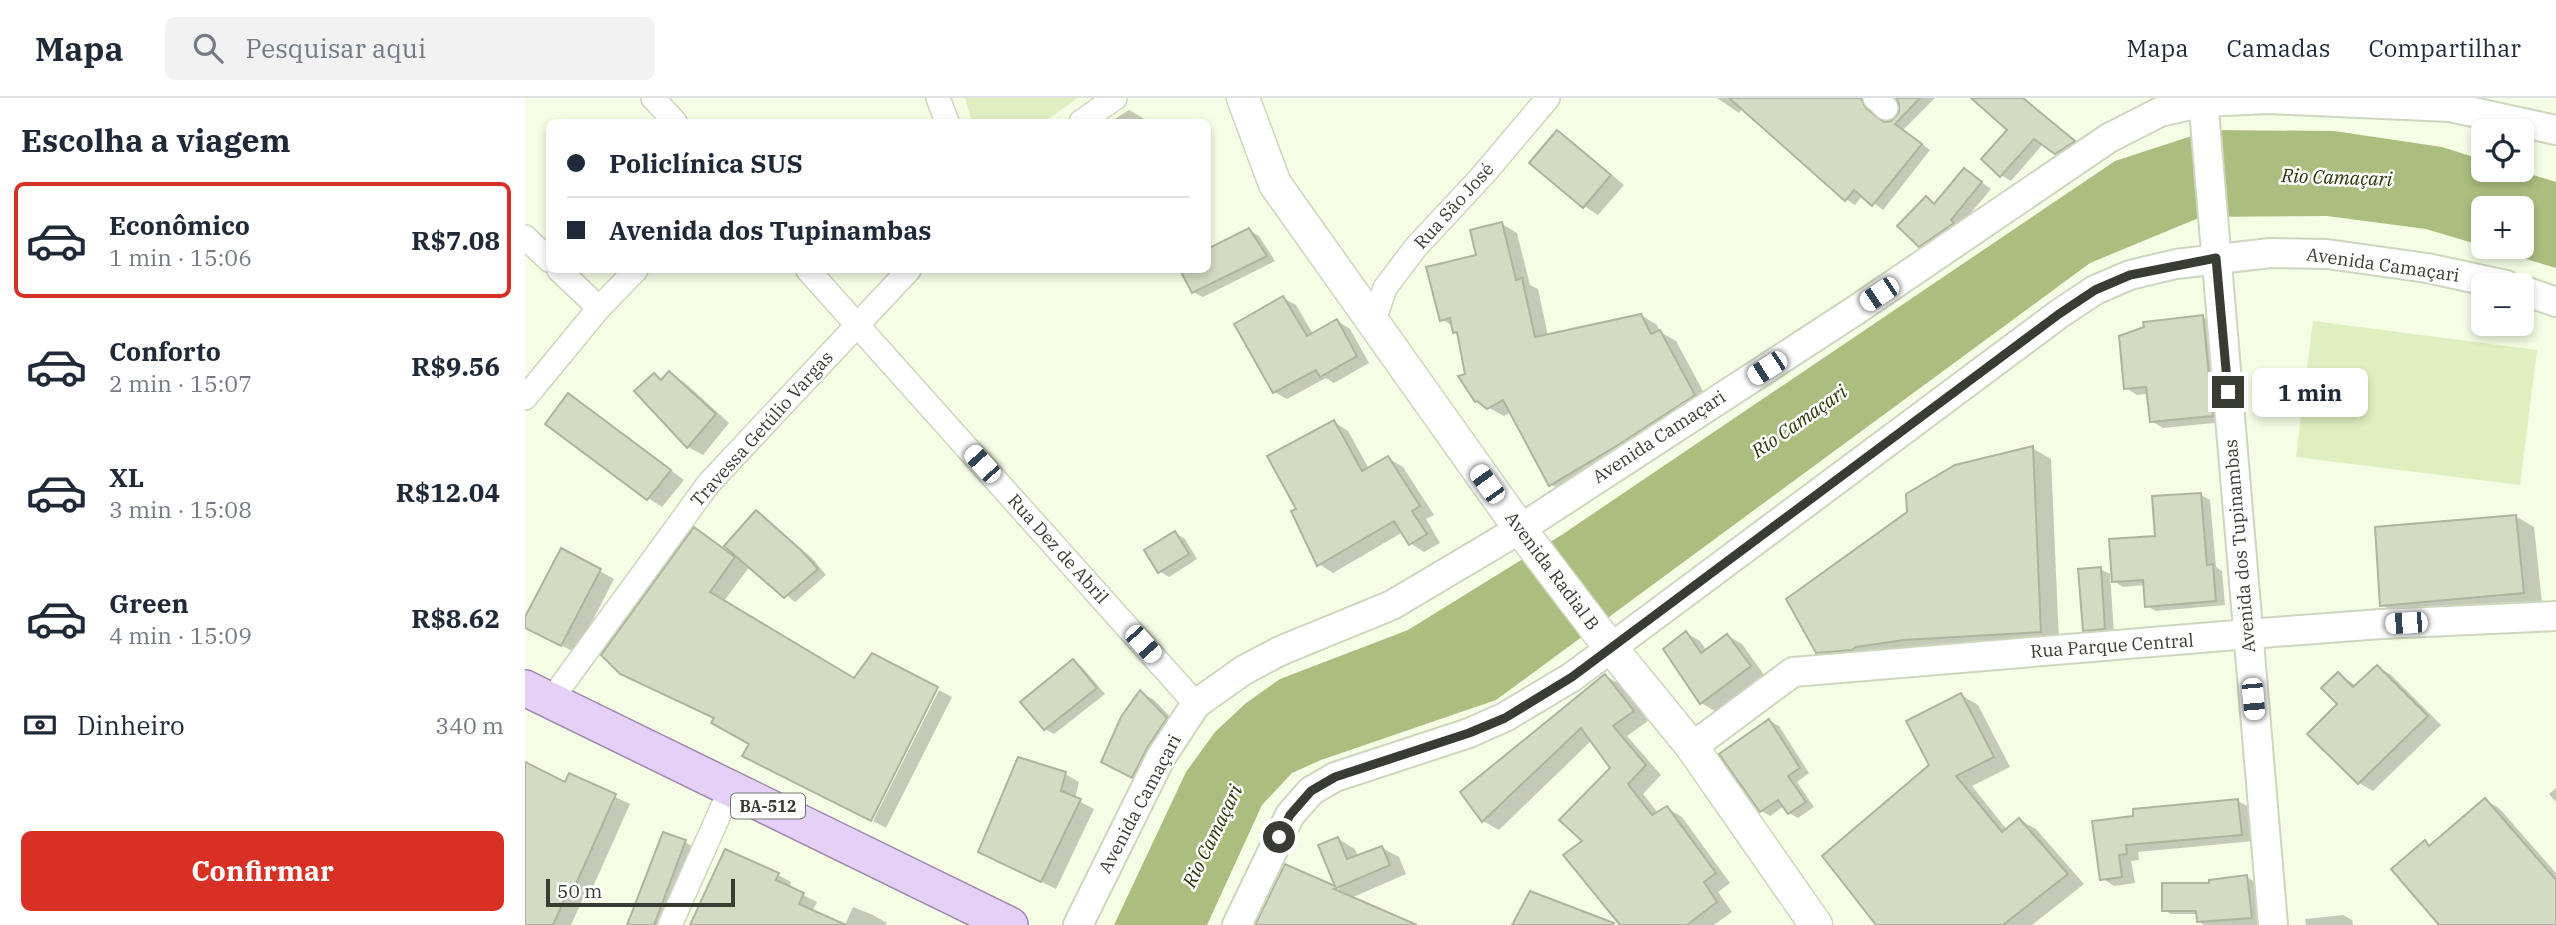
<!DOCTYPE html>
<html lang="pt">
<meta charset="utf-8">
<style>
:root{--surface:#fff;--page:#f2f2f3;--text:#1f2937;--muted:#747a83;--line:#e0e1e3;--accent:#d93025}
body{margin:0;font-family:"IBM Plex Serif",serif;background:var(--page);color:var(--text);height:100vh;display:flex;flex-direction:column;font-size:26px;white-space:nowrap}
*{box-sizing:border-box;margin:0}
p{font-size:23px;color:var(--muted)}
.icon{flex:none;width:38px;height:38px;fill:none;stroke:currentColor;stroke-width:2;stroke-linecap:round;stroke-linejoin:round}
.map{position:relative;flex:1;overflow:hidden}
.details{display:flex;flex-direction:column;background:var(--surface);width:525px}
.details>*{flex:none}
.hud{position:absolute;left:21px;top:21px;width:665px;height:154px;border-radius:10px;box-shadow:0 4px 10px #0003;display:grid;align-content:center;height:154px;padding:0 21px;background:var(--surface)}
.tools{position:absolute;left:1946px;top:21px;display:grid;gap:14px}
.tools a{display:grid;place-items:center;width:63px;height:63px;border-radius:10px;background:var(--surface);box-shadow:0 4px 10px #0003;font-size:35px}
.scale{position:absolute;left:21px;bottom:18px;width:189px;box-sizing:border-box;padding-left:7px;border:4px solid #393c33;border-top:0;font-size:19px;line-height:24px;white-space:nowrap;color:#393c33;-webkit-text-stroke:5px #fff;paint-order:stroke}
.end{position:absolute;width:32px;height:32px;margin:-16px;border:9px solid #393c33;background:#fff;box-shadow:0 0 0 4px #fff}
.from{border-radius:50%}
.bubble{position:absolute;height:49px;border-radius:10px;background:var(--surface);box-shadow:0 4px 10px #0003;font-size:23px;font-weight:700;line-height:49px;text-align:center}
.car{position:absolute;width:21px;height:42px;margin:-21px -10px;border-radius:9px;box-shadow:0 0 5px 2px #0007;background:linear-gradient(#fff 24%,#345 0 40%,#fff 0 76%,#345 0 86%,#fff 0)}
.hud b{display:flex;align-items:center;gap:24px;height:66px;font-size:26px}
.hud b+b{border-top:2px solid var(--line)}
.hud i{width:18px;height:18px;background:var(--text)}
ul{padding:0;list-style:none}
li{display:flex;align-items:center;gap:21px;height:116px;margin:0 14px 10px;padding:0 7px;border:4px solid transparent;border-radius:10px}
li div{flex:1}
li b{display:block;font-size:26px}
li em{font-style:normal;font-weight:700}
li.current{border-color:var(--accent)}
li>.icon{width:63px;height:63px;stroke-width:1.5}
h2{padding:0 21px;font-size:32px;line-height:84px}
.pay{display:flex;align-items:center;gap:18px;height:77px;padding:0 21px;font-size:26px}
.pay p{margin-inline-start:auto}
.button{display:flex;gap:14px;margin-top:auto;padding:14px 21px}
.button a{flex:1;height:80px;border-radius:10px;background:var(--accent);color:#fff;font-size:28px;font-weight:700;line-height:80px;text-align:center}
header{display:flex;align-items:center;gap:42px;box-sizing:border-box;height:98px;padding:0 35px;background:var(--surface);border-bottom:2px solid var(--line)}
header strong{font-size:33px}
nav{display:flex;gap:38px;margin-inline-start:auto;font-size:24px}
.search{width:490px;height:63px;background:var(--page);display:flex;align-items:center;gap:18px;box-sizing:border-box;padding:0 24px;border-radius:10px;color:var(--muted);font-size:26px}
main{display:flex;flex:1;min-height:0}
.map>svg:first-child{display:block}
</style>
<header>
<strong>Mapa</strong>
<div class="search"><svg class="icon" aria-label="search" viewBox="0 0 24 24"><circle cx="10" cy="10" r="6"/><path d="M15 15l6 6"/></svg>Pesquisar aqui</div>
<nav><a>Mapa</a><a>Camadas</a><a>Compartilhar</a></nav>
</header>
<main>
<section class="details">
<h2>Escolha a viagem</h2>
<ul>
<li class="current"><svg class="icon" aria-label="car" viewBox="0 0 24 24"><path d="M5 17H2v-5l4-1 3-4h7l3 4 3 1v5h-3M9 17h6M6 11h13"/><circle cx="7" cy="17" r="2"/><circle cx="17" cy="17" r="2"/></svg><div><b>Econômico</b><p>1 min · 15:06</p></div><em>R$7.08</em></li>
<li><svg class="icon" aria-label="car" viewBox="0 0 24 24"><path d="M5 17H2v-5l4-1 3-4h7l3 4 3 1v5h-3M9 17h6M6 11h13"/><circle cx="7" cy="17" r="2"/><circle cx="17" cy="17" r="2"/></svg><div><b>Conforto</b><p>2 min · 15:07</p></div><em>R$9.56</em></li>
<li><svg class="icon" aria-label="car" viewBox="0 0 24 24"><path d="M5 17H2v-5l4-1 3-4h7l3 4 3 1v5h-3M9 17h6M6 11h13"/><circle cx="7" cy="17" r="2"/><circle cx="17" cy="17" r="2"/></svg><div><b>XL</b><p>3 min · 15:08</p></div><em>R$12.04</em></li>
<li><svg class="icon" aria-label="car" viewBox="0 0 24 24"><path d="M5 17H2v-5l4-1 3-4h7l3 4 3 1v5h-3M9 17h6M6 11h13"/><circle cx="7" cy="17" r="2"/><circle cx="17" cy="17" r="2"/></svg><div><b>Green</b><p>4 min · 15:09</p></div><em>R$8.62</em></li>
</ul>
<div class="pay"><svg class="icon" aria-label="cash" viewBox="0 0 24 24"><path d="M3 7h18v10H3z"/><circle cx="12" cy="12" r="2"/></svg>Dinheiro<p>340 m</p></div>
<div class="button"><a>Confirmar</a></div>
</section>
<div class="map">
<svg width="2031" height="827" viewBox="0 0 2031 827">
<rect width="100%" height="100%" fill="#f5fde5"/>
<g fill="#e0efc0">
<path d="M440 0H553L519 24H447Z"/>
<path d="M1788 223 2012 252 1995 387 1771 359Z"/>
</g>
<path fill="#abbe7f" d="M1685 32 1809 33 1917 49 1958 62V72H1992L2031 84V170L1961 149H1997V110H1958V148L1901 131 1802 118 1676 119 1565 165 971 602 796 662 767 675 737 707 682 827H589L661 674 690 634 721 605 755 581 883 532 1038 436 1590 63Z"/>
<g fill="#0003">
<path d="M1192 0H1347L1346 10 1350 17 1360 25H1365L1376 14 1373 0H1410L1378 32 1405 52 1358 112 1338 97 1330 107 1321 101 1218 10 1214 15Z"/>
<path d="M1448 0H1496L1557 49 1541 61 1518 46 1486 83 1476 77 1484 32Z"/>
<path d="M604 12 618 20 621 24H585Z"/>
<path d="M1033 34 1047 43 1099 87 1073 117 1059 108Z"/>
<path d="M1440 72 1466 91 1434 129 1405 153 1395 148 1401 101 1411 106Z"/>
<path d="M977 126 992 135 1005 187 1013 191 1023 238 1116 217 1132 227 1135 234 1151 243 1185 306 1041 395 1025 386 987 314 979 318 951 303 942 278 934 236 929 233 928 228 916 221 953 158Z"/>
<path d="M724 132 734 138 750 163 678 199 668 194 657 172H682Z"/>
<path d="M758 200 771 207 788 236 812 223 825 231 844 265 809 285 801 280 762 301 749 294Z"/>
<path d="M1678 219 1689 225 1699 324 1638 330 1626 323 1623 296 1612 297 1601 290Z"/>
<path d="M145 276 159 284 204 325 178 357 163 349 111 293 129 277 138 282Z"/>
<path d="M44 297 159 382 137 409 123 400Z"/>
<path d="M809 324 823 333 844 371 863 360 878 369 909 417 901 421 915 445 899 454 885 445 878 434 808 475 794 466 773 411Z"/>
<path d="M1507 350 1526 361 1534 544 1311 565 1292 554Z"/>
<path d="M1676 397 1685 402 1691 469 1697 473 1700 507 1631 513 1622 508 1620 487 1598 489 1589 483Z"/>
<path d="M231 414 287 460 301 477 270 504 225 468 199 503 330 582 411 590 226 645 191 620 170 432 212 460Z"/>
<path d="M1990 418 2009 429 2017 505 1876 518 1857 507Z"/>
<path d="M650 435 660 441 672 461 644 479 634 473Z"/>
<path d="M1575 471 1585 476 1589 536 1569 537 1560 532Z"/>
<path d="M75 473 89 481 51 555 0 528V523Z"/>
<path d="M1161 535 1175 543 1182 553 1203 538 1217 546 1239 577 1190 613 1176 605Z"/>
<path d="M548 563 557 569 580 596 529 636 520 631Z"/>
<path d="M1852 569 1866 577 1916 627 1848 693 1834 685 1815 606 1813 576 1832 588Z"/>
<path d="M1081 578 1096 587 1123 623 1102 638 1136 677 1118 696 1133 715 1142 710 1157 719 1205 785 1193 794 1207 814 1189 827H1098L1060 743 1087 670 1067 642 974 732 958 723 937 695Z"/>
<path d="M414 592 427 599 361 730 348 723Z"/>
<path d="M615 594 629 602 655 629 622 687 593 672Z"/>
<path d="M1436 597 1453 607 1485 669 1447 688 1482 732 1495 722 1511 731 1559 786 1507 827H1354L1406 667Z"/>
<path d="M1245 623 1254 628 1284 675 1272 684 1289 709 1273 720 1264 715 1259 708 1245 718 1236 713Z"/>
<path d="M0 666 41 686 45 677 105 706 63 800 59 798 46 827H0Z"/>
<path d="M540 676 554 684 550 701 569 711 531 791 470 761Z"/>
<path d="M2031 690V704L2024 696Z"/>
<path d="M1960 702 1974 710 2031 775V827H1916L1900 744 1906 748Z"/>
<path d="M1713 703 1726 710 1729 743 1613 754 1614 762 1606 763 1610 785 1589 788 1577 780 1569 725Z"/>
<path d="M813 741 830 751 833 759 857 750 874 759 881 776 826 800 877 827H732L760 769 814 792 796 748Z"/>
<path d="M160 744 175 753 147 827H104Z"/>
<path d="M253 777 266 784 264 790 292 804 287 814 317 827H167Z"/>
<path d="M1722 779 1730 784 1734 827H1679L1673 823V816H1646L1638 812 1686 787Z"/>
<path d="M328 809 348 817 362 825 361 827H320Z"/>
<path d="M1818 817 1827 822 1828 827H1781L1780 821Z"/>
</g>
<g fill="#d3dbc3" stroke="#adb59e" stroke-width="2">
<path d="M1204 0H1336L1341 10 1359 24 1366 23 1374 14V6L1371 0H1395L1370 26 1397 46 1347 108 1329 92 1320 103Z"/>
<path d="M1446 0H1498L1550 43 1530 56 1509 41 1475 79 1456 61 1482 32Z"/>
<path d="M1032 32 1086 77 1058 110 1004 65Z"/>
<path d="M1439 70 1457 84 1426 122 1429 125 1394 149 1372 128 1401 98 1409 106Z"/>
<path d="M977 124 991 182 997 180 1010 239 1116 216 1126 236 1135 232 1170 297 1093 347 1024 388 978 302 962 311 952 303 950 304 933 278 940 276 932 234 928 235 925 220 915 223 901 169 951 157 945 132Z"/>
<path d="M724 130 742 158 667 195 655 172H682V151Z"/>
<path d="M758 198 782 238 812 221 832 258 795 279 791 272 748 295 709 226Z"/>
<path d="M1678 217 1688 318 1625 324 1621 289 1599 291 1594 238 1619 229 1618 224Z"/>
<path d="M144 273 191 316 162 350 109 293 129 275 136 282Z"/>
<path d="M43 295 146 372 122 402 20 326Z"/>
<path d="M809 322 837 373 863 358 895 408 887 413 902 436 884 447 869 423 792 468 766 413 771 411 742 358Z"/>
<path d="M1508 348 1516 534 1379 542 1331 549 1327 552 1291 555 1261 501 1382 414 1381 396 1430 367Z"/>
<path d="M1676 395 1682 467 1688 466 1691 503 1620 509 1618 482 1587 484 1584 441 1630 438 1627 398Z"/>
<path d="M231 412 277 453 293 471 259 500 199 448Z"/>
<path d="M1991 417 1999 495 1855 508 1850 429Z"/>
<path d="M169 429 210 459 185 494 329 580 347 555 413 589 346 723 217 658 224 646 186 625 189 620 95 576 76 557Z"/>
<path d="M650 433 664 456 633 475 619 452Z"/>
<path d="M36 450 76 471 36 548 0 530V519Z"/>
<path d="M1576 469 1580 531 1558 533 1553 471Z"/>
<path d="M1161 533 1176 555 1202 536 1226 568 1175 606 1138 551Z"/>
<path d="M548 561 572 590 519 632 495 604Z"/>
<path d="M1852 567 1903 618 1833 686 1782 636 1812 606 1796 590 1813 574 1828 589Z"/>
<path d="M1080 576 1109 613 1088 628 1121 667 1103 686 1127 717 1142 708 1191 775 1179 784 1192 804 1162 827H1095L1038 757 1057 743 1034 722 1085 670 1056 630 957 724 935 694Z"/>
<path d="M615 592 642 620 622 650 607 680 576 664 596 619Z"/>
<path d="M1436 595 1469 659 1431 678 1477 734 1494 720 1543 776 1478 827H1351L1297 758 1404 667 1381 623Z"/>
<path d="M1244 621 1275 670 1263 678 1281 704 1263 716 1253 702 1235 714 1194 656Z"/>
<path d="M493 659 541 674 536 693 556 701 516 784 453 754Z"/>
<path d="M0 664 40 684 44 675 91 696 48 793 44 791 28 827H0Z"/>
<path d="M1960 700 2031 782V827H1914L1866 771 1900 742 1904 748Z"/>
<path d="M1713 701 1717 737 1601 747 1602 756 1594 757 1597 779 1575 782 1567 723 1608 718V711Z"/>
<path d="M138 734 161 742 129 827H102Z"/>
<path d="M813 739 822 761 857 748 865 767 809 791 892 827H730L760 766 810 788 793 747Z"/>
<path d="M200 751 254 775 251 782 279 795 274 806 321 827H165Z"/>
<path d="M1722 777 1727 820 1672 824 1671 813H1637V785H1684V782Z"/>
<path d="M1005 793 1089 825 1088 827H987Z"/>
</g>
<g fill="none" stroke-linecap="round" stroke-linejoin="round">
<defs>
<g id="minor">
<path d="M128 0 150 24"/>
<path d="M413 0 422 24"/>
<path d="M1350 0 1361 10"/>
<path d="M556 24 590 0"/>
<path d="M0 139 24 162"/>
<path d="M34 172 74 210"/>
<path d="M283 172 671 606"/>
<path d="M848 225 860 190 891 149 958 77 1023 0"/>
<path d="M0 300 74 210 111 172"/>
<path d="M26 602 184 385 384 172"/>
<path d="M145 827 206 690"/>
</g>
<g id="tertiary">
<path d="M1678 0 1748 827"/>
<path d="M1997 192 2031 204"/>
<path d="M1167 649 1268 574 1723 536 1856 526 2031 518"/>
<path d="M553 827 636 659 671 606 719 572 755 553 867 507 995 431 1331 212 1584 40 1635 14 1679 4 1743 1 1925 9 2031 32"/>
<path d="M712 827 765 717 786 693 810 679 944 635 980 619 1047 579 1534 216 1570 192 1605 177 1651 166 1745 155 1802 156 1902 170 1981 187"/>
</g>
<path id="secondary" d="M718 0 750 86 995 431 1074 535 1167 649 1291 827"/>
<path id="primary" d="M0 590 485 827"/>
</defs>
<use href="#minor" stroke="#ced6be" stroke-width="26"/>
<use href="#tertiary" stroke="#ced6be" stroke-width="32"/>
<use href="#secondary" stroke="#ced6be" stroke-width="35"/>
<use href="#primary" stroke="#9d89ae" stroke-width="38"/>
<use href="#minor" stroke="#fff" stroke-width="23"/>
<use href="#tertiary" stroke="#fff" stroke-width="28"/>
<use href="#secondary" stroke="#fff" stroke-width="32"/>
<use href="#primary" stroke="#e5d1f7" stroke-width="35"/>
</g>
<g fill="none" stroke-linecap="round" stroke-linejoin="round">
<path stroke="#393c33" stroke-width="9" d="M754 739 765 717 786 693 810 679 944 635 980 620 1047 579 1534 216 1570 192 1605 177 1691 160 1703 294"/>
</g>
<g text-anchor="middle" stroke-width="5" stroke-linejoin="round" paint-order="stroke">
<rect fill="#fff" stroke="#747670" stroke-width="2" x="206" y="695.5" width="74" height="25" rx="5"/>
<g font-size="16" font-weight="bold" fill="#393c33">
<text x="243" y="714">BA-512</text>
</g>
<g font-size="18" fill="#393c33" stroke="#fff">
<text transform="translate(929 108) rotate(-48)" y="6">Rua São José</text>
<text transform="translate(1858 167) rotate(8)" y="6">Avenida Camaçari</text>
<text transform="translate(237 331) rotate(-48)" y="6">Travessa Getúlio Vargas</text>
<text transform="translate(1134 339) rotate(-33)" y="6">Avenida Camaçari</text>
<text transform="translate(1715 448) rotate(-95)" y="6">Avenida dos Tupinambas</text>
<text transform="translate(533 451) rotate(48)" y="6">Rua Dez de Abril</text>
<text transform="translate(1027 473) rotate(53)" y="6">Avenida Radial B</text>
<text transform="translate(1587 548) rotate(-4)" y="6">Rua Parque Central</text>
<text transform="translate(615 706) rotate(-62)" y="6">Avenida Camaçari</text>
</g>
<g font-size="19" font-style="italic" fill="#2a3504" stroke="#fff">
<text transform="translate(1812 79) rotate(2)" y="7">Rio Camaçari</text>
<text transform="translate(1274 323) rotate(-35)" y="7">Rio Camaçari</text>
<text transform="translate(687 738) rotate(-64)" y="7">Rio Camaçari</text>
</g>
</g>
</svg>
<div class="tools">
<a><svg class="icon" aria-label="locate" viewBox="0 0 24 24"><circle cx="12" cy="12" r="6"/><path d="M12 2v4M12 18v4M2 12h4M18 12h4"/></svg></a>
<a>+</a>
<a>−</a>
</div>
<div class="scale">50 m</div>
<i class="end from" style="left:754px;top:739px"></i>
<i class="end" style="left:1703px;top:294px"></i>
<div class="bubble" style="left:1727px;top:270px;width:116px">1 min</div>
<i class="car" style="left:1354px;top:196px;rotate:236deg"></i>
<i class="car" style="left:1242px;top:270px;rotate:237deg"></i>
<i class="car" style="left:457px;top:366px;rotate:318deg"></i>
<i class="car" style="left:962px;top:386px;rotate:324deg"></i>
<i class="car" style="left:1881px;top:525px;rotate:267deg"></i>
<i class="car" style="left:618px;top:546px;rotate:138deg"></i>
<i class="car" style="left:1728px;top:601px;rotate:175deg"></i>
<div class="hud">
<b><i class="from"></i>Policlínica SUS</b>
<b><i></i>Avenida dos Tupinambas</b>
</div>
</div>
</main>
